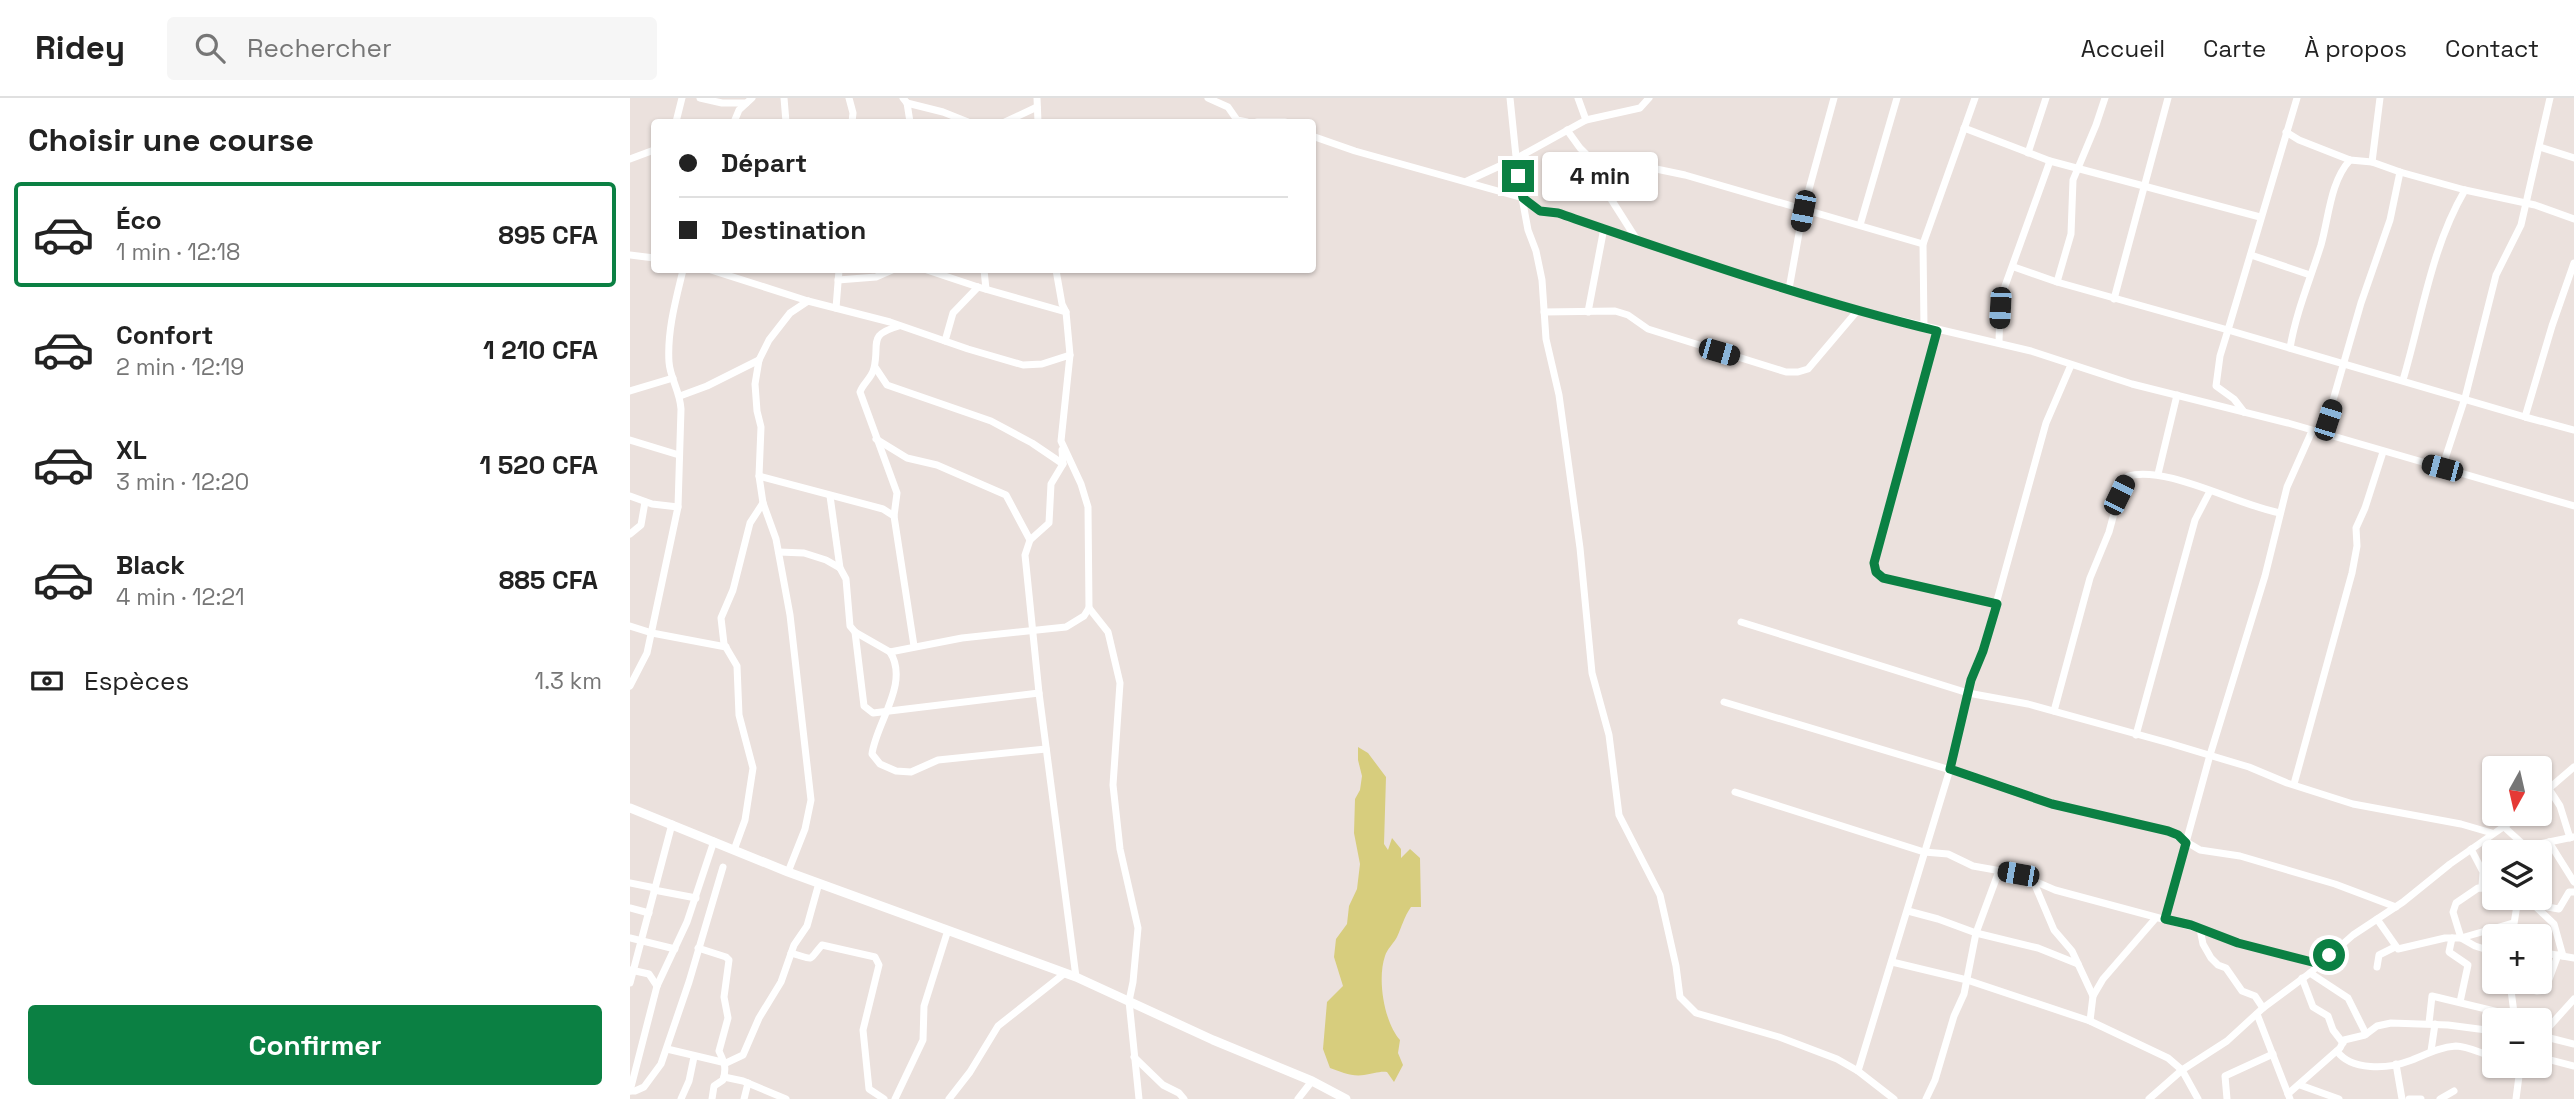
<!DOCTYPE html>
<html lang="fr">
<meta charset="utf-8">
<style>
:root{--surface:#fff;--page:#f6f6f6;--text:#222;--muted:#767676;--line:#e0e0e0;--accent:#0b8043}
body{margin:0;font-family:"Space Grotesk",sans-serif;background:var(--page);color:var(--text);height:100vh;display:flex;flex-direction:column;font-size:26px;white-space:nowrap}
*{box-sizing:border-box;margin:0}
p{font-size:23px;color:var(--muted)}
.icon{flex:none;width:38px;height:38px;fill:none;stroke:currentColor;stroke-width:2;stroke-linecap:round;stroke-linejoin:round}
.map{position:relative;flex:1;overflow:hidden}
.sheet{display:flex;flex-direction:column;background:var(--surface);width:630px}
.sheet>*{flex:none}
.top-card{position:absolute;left:21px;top:21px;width:665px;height:154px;border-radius:7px;box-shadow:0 2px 5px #0004;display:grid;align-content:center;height:154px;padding:0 28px;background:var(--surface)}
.needle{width:46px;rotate:188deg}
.tools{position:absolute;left:1852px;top:658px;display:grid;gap:14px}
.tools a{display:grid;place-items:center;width:70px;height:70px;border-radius:7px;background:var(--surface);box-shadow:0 2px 5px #0004;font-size:35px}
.end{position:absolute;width:32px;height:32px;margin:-16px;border:9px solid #0b8043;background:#fff;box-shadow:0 0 0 4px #fff}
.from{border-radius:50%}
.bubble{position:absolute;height:49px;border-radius:7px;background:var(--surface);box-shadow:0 2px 5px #0004;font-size:23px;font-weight:700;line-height:49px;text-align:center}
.car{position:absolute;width:21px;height:42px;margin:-21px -10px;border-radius:9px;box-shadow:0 0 5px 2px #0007;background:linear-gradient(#222 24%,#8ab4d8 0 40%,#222 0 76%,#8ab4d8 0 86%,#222 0)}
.top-card b{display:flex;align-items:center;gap:24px;height:66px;font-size:26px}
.top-card b+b{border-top:2px solid var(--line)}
.top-card i{width:18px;height:18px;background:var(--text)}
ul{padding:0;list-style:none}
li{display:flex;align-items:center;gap:21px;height:105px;margin:0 14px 10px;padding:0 14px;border:4px solid transparent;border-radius:7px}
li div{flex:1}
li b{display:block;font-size:26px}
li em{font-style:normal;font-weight:700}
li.on{border-color:var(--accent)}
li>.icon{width:63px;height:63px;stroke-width:1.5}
h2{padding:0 28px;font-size:32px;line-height:84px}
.pay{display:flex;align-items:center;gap:18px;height:77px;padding:0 28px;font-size:26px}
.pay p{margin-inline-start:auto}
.action{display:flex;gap:14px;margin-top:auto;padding:14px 28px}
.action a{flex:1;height:80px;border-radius:7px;background:var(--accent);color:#fff;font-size:28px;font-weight:700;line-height:80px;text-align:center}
header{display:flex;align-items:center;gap:42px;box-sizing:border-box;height:98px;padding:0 35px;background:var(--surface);border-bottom:2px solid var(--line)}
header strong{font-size:33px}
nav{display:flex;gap:38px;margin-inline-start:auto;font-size:24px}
.search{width:490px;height:63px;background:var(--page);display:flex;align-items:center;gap:18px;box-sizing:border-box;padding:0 24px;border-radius:7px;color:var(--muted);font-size:26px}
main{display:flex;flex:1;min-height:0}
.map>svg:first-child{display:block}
</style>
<header>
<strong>Ridey</strong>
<div class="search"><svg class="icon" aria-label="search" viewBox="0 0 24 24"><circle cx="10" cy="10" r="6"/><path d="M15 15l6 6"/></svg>Rechercher</div>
<nav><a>Accueil</a><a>Carte</a><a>À propos</a><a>Contact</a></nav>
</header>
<main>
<section class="sheet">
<h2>Choisir une course</h2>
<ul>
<li class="on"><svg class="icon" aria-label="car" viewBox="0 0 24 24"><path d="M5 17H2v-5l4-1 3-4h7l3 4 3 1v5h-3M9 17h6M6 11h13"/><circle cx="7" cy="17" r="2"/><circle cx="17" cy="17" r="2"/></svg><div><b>Éco</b><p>1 min · 12:18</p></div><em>895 CFA</em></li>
<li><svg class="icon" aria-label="car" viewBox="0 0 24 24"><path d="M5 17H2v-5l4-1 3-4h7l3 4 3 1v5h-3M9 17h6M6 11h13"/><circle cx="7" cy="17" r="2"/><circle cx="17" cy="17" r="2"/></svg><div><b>Confort</b><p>2 min · 12:19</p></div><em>1 210 CFA</em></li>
<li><svg class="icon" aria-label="car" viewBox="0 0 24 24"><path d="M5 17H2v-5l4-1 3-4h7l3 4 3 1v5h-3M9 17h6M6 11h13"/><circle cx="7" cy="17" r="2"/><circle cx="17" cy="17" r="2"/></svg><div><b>XL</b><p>3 min · 12:20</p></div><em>1 520 CFA</em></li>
<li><svg class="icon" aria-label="car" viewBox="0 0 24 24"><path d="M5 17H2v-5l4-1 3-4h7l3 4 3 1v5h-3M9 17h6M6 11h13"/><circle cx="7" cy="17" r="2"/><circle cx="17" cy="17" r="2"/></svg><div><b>Black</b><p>4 min · 12:21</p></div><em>885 CFA</em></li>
</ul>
<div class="pay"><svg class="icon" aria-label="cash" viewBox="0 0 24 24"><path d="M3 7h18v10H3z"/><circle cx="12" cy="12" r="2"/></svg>Espèces<p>1.3 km</p></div>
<div class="action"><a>Confirmer</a></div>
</section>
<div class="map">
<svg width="1944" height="1001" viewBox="0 0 1944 1001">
<rect width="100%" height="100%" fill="#ebe1dd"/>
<path fill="#d7cd7d" d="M728 649 738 655 756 679 754 746 758 752 762 740 771 751V760L780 751 790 760 791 809H781C774 819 772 828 767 839 764 845 757 851 755 858 747 881 754 924 770 942L768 955 773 967 764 984 757 974C749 973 743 976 734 977 722 979 711 974 700 970L693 951 697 904 713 888 704 859 706 841 717 826 719 808 727 791 730 766 724 735 725 701 730 692 732 678 728 662Z"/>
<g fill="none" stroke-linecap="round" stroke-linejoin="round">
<g stroke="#fff" stroke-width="7">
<path d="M70 0 92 5H116"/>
<path d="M154 0 156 24"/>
<path d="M219 0 223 15 222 24"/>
<path d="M273 0 277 5 280 24"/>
<path d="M407 0 408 24"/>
<path d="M578 0 598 9 607 22 617 24"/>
<path d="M880 0 888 78 898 132 906 153 912 182 916 241 929 297 950 450 962 575 979 637 989 717 1030 797 1046 868 1050 899 1066 915 1149 939 1207 961 1228 973 1264 1001"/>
<path d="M948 0 956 22"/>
<path d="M277 5 313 14 338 24"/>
<path d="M46 24 52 0"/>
<path d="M104 24 109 12 122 0"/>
<path d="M375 24 407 9"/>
<path d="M627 24H655"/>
<path d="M1334 30 1420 63 1630 119"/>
<path d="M937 32 950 50 964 64 974 90 1007 142"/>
<path d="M1656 34 1669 42 1720 62 1742 64 1770 74 1835 92 1905 107 1944 121"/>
<path d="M682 38 725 53 893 100 910 113 928 115 1093 171 1239 215 1401 253 1502 286 1658 325 1944 408"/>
<path d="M1910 49 1944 60"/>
<path d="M1398 55 1416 0"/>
<path d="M0 61 24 52"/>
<path d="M964 64 1007 67 1055 77 1293 146"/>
<path d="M1742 64 1750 0"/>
<path d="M837 83 887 60 956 22 1010 10 1019 0"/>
<path d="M1230 127 1267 0"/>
<path d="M0 157 24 160"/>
<path d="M1621 157 1680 177"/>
<path d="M1944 165 1922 228 1895 319 1944 332"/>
<path d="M1384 169 1427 184 1598 232 1667 0"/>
<path d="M81 172 178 203 260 224 338 251 393 267 412 266 440 257"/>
<path d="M297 172 348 189 436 214"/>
<path d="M354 172 356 191"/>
<path d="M208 182 246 179 262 172"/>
<path d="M1427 184 1441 136 1443 82 1466 27 1475 0"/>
<path d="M1159 191 1173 113 1204 0"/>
<path d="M1484 201 1538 0"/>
<path d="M206 210 209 172"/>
<path d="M914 214 985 213 998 217 1018 231 1156 274H1168L1178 271 1228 212"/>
<path d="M958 214 974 130"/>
<path d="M1294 230 1293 146 1345 0"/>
<path d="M1307 233 1246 455 1244 465 1246 474 1253 480 1367 506"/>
<path d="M315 243 323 215 348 189"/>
<path d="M1369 244 1370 210 1375 188 1420 63"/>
<path d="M1660 250C1666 214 1680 182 1691 147 1699 119 1700 84 1720 62"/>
<path d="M245 269 257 287 361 323 402 345 433 366"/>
<path d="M1773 282C1792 218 1801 150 1835 92"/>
<path d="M0 293 43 280"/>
<path d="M50 298 77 288 129 262"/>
<path d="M1614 314 1604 301 1586 288 1590 258 1598 232 1895 319"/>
<path d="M1693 337 1731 205 1760 122 1770 74"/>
<path d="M246 341 277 360 307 367 376 397 400 442"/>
<path d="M0 342 49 357"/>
<path d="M1812 370 1835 300 1866 177 1891 127 1920 0"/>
<path d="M1528 376 1547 297"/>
<path d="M129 378 253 411 264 418 284 548"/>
<path d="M0 398 22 406 48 409"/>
<path d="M200 398 210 470"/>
<path d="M264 418 267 395 230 294C233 285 242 280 244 270 250 245 237 237 269 228"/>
<path d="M0 436 11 427 15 404"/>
<path d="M149 454 174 455 196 462 210 470 216 481 220 528 225 534 260 554 332 540 436 529 454 518 459 510 458 409 451 386 431 343 440 257 436 214 432 206 426 172"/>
<path d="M459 510 478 534 490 585 483 687 490 751 508 830 503 884 499 903 509 1001"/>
<path d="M1111 524 1338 595 1398 606 1539 645 1619 669 1657 685 1723 706 1831 726 1862 735"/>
<path d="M0 528 22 535 96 549"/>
<path d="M225 534 234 608 243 615 409 595 395 457 400 442 419 425 421 386 433 366 432 352"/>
<path d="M260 554C280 585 246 625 242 656L250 666 266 673 281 674 308 662 416 651"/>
<path d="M0 588 17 555 48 409 51 311C50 293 40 280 39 264 37 233 46 201 53 172"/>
<path d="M409 595 446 879"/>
<path d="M1094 604 1377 689 1421 706 1538 733 1570 752 1610 758 1705 786 1766 809"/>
<path d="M1424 613 1460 480 1479 434 1489 397 1498 378C1536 367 1607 407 1650 415"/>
<path d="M1506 637 1565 422 1580 393"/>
<path d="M1664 686 1722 475 1727 448 1726 430 1735 410 1753 354"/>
<path d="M1919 691 1930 708 1940 740"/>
<path d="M1105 694 1294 754 1318 756 1343 768 1388 776 1425 792 1570 831 1573 846 1581 860 1588 867 1596 870 1612 893 1625 898 1633 910"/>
<path d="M1909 699 1944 669"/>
<path d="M1873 728 1894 747 1896 754"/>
<path d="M1919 744 1944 784"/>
<path d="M1895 749 1943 739"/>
<path d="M1841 751 1853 774 1852 788"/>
<path d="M104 752 115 722 123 670 109 617 107 568 94 546 91 520 103 492 120 425 133 405"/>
<path d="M158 774 175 731 181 702 160 517 146 441 133 405 129 378 131 329 127 313 125 286 129 262 139 242 160 215 178 203"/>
<path d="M1402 780 1424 832 1442 853 1463 898"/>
<path d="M0 785 25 790"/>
<path d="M1864 791 1848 790 1826 805 1823 814 1831 840 1845 848 1864 854"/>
<path d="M24 792 66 800"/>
<path d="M1888 803 1904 807 1924 826 1933 858"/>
<path d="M1906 807 1929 811 1939 794H1944"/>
<path d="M0 810 19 815"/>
<path d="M1278 813 1308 821 1346 835 1408 850 1448 866"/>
<path d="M1535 821 1580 657 1635 478 1657 389 1682 333"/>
<path d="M1747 821 1768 851 1815 840H1831L1883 825"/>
<path d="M1570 831 1608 845 1690 866"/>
<path d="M1882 838 1888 801"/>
<path d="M0 840 45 851"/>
<path d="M1822 840 1819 854 1838 867 1830 904"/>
<path d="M68 850 96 859 99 862 94 899 98 920 89 953C94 964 97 969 93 982L84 988 82 1001"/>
<path d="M1909 854 1944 860"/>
<path d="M161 855C186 862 177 864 192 847L245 859 249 867 233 932 239 991 254 1001"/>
<path d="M1262 864 1337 882 1460 923 1538 960 1552 972 1568 1001"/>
<path d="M1747 869 1749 857 1765 849"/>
<path d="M1 872 19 876 27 888"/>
<path d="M1680 875 1718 900 1736 936"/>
<path d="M1672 880 1683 909 1698 918 1703 932 1713 945"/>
<path d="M0 885 42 726"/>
<path d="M1880 885 1885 922"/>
<path d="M1880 887 1907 893 1915 892 1928 857"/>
<path d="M1627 916 1660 1001"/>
<path d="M1460 923 1463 898 1473 881 1525 821"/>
<path d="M1799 925 1802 898 1885 918"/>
<path d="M1912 938 1944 946"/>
<path d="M1909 940 1944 901"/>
<path d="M37 951 96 965 113 957 129 920 151 884 164 847 177 828 189 785"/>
<path d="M1707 953C1721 973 1758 971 1779 963 1795 957 1809 949 1826 948 1838 948 1852 956 1864 959"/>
<path d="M1801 953 1805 926"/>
<path d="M504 959 533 987 549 995 554 1001"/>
<path d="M1909 959 1944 968"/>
<path d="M1766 966 1772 1001"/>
<path d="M1228 973 1320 671 1341 582 1348 562 1353 553 1416 325 1441 267"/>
<path d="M94 979 113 983 156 1001"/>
<path d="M1670 987 1709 1001"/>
<path d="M0 993 27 888 57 824 84 743"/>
<path d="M0 993H5L14 989 31 966 59 884 93 769"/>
<path d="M1658 996 1710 950 1714 942 1735 937 1747 928 1761 925 1818 927 1864 933"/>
<path d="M51 1001 59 983 64 959"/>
<path d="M114 1001 118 985"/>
<path d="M265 1001 293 942 294 908 318 832"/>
<path d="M319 1001 340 974 368 928 435 875"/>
<path d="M668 1001 682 983"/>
<path d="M1296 1001 1305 982 1324 918 1334 896 1346 835 1369 773"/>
<path d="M1519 1001 1552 972 1597 943 1633 910 1680 875 1723 837 1773 804 1820 766 1892 716"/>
<path d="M1597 1001 1595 978 1643 956"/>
<path d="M1779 1001H1791"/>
<path d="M1810 1001 1824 993"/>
<path d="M1886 1001 1889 978 1893 968"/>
</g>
<path stroke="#fff" stroke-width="9" d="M0 710 158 774 446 879 583 942 682 983 716 1001"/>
</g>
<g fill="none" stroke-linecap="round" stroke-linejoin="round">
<path stroke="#0b8043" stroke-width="9" d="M888 78 893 100 910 113 928 115C1053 158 1179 202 1307 233L1244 465 1246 474 1253 480 1367 506 1353 553 1341 582 1320 671 1422 706 1538 733 1548 737 1556 745 1535 821 1561 827 1608 845 1690 866 1699 857"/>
</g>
</svg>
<div class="tools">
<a><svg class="needle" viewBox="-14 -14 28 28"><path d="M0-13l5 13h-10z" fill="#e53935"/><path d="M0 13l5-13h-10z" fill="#767676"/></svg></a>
<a><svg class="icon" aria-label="layers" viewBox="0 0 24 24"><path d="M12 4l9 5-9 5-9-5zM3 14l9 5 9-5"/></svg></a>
<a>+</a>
<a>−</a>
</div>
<i class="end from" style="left:1699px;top:857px"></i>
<i class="end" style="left:888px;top:78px"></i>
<div class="bubble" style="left:912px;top:54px;width:116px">4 min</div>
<i class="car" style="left:1173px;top:113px;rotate:191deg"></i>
<i class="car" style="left:1370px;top:210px;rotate:183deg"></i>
<i class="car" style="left:1089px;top:254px;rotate:106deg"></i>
<i class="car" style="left:1698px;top:322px;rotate:18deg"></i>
<i class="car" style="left:1812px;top:370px;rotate:285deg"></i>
<i class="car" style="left:1489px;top:397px;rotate:26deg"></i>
<i class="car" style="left:1388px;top:776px;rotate:280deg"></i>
<div class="top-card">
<b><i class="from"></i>Départ</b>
<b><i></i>Destination</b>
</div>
</div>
</main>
